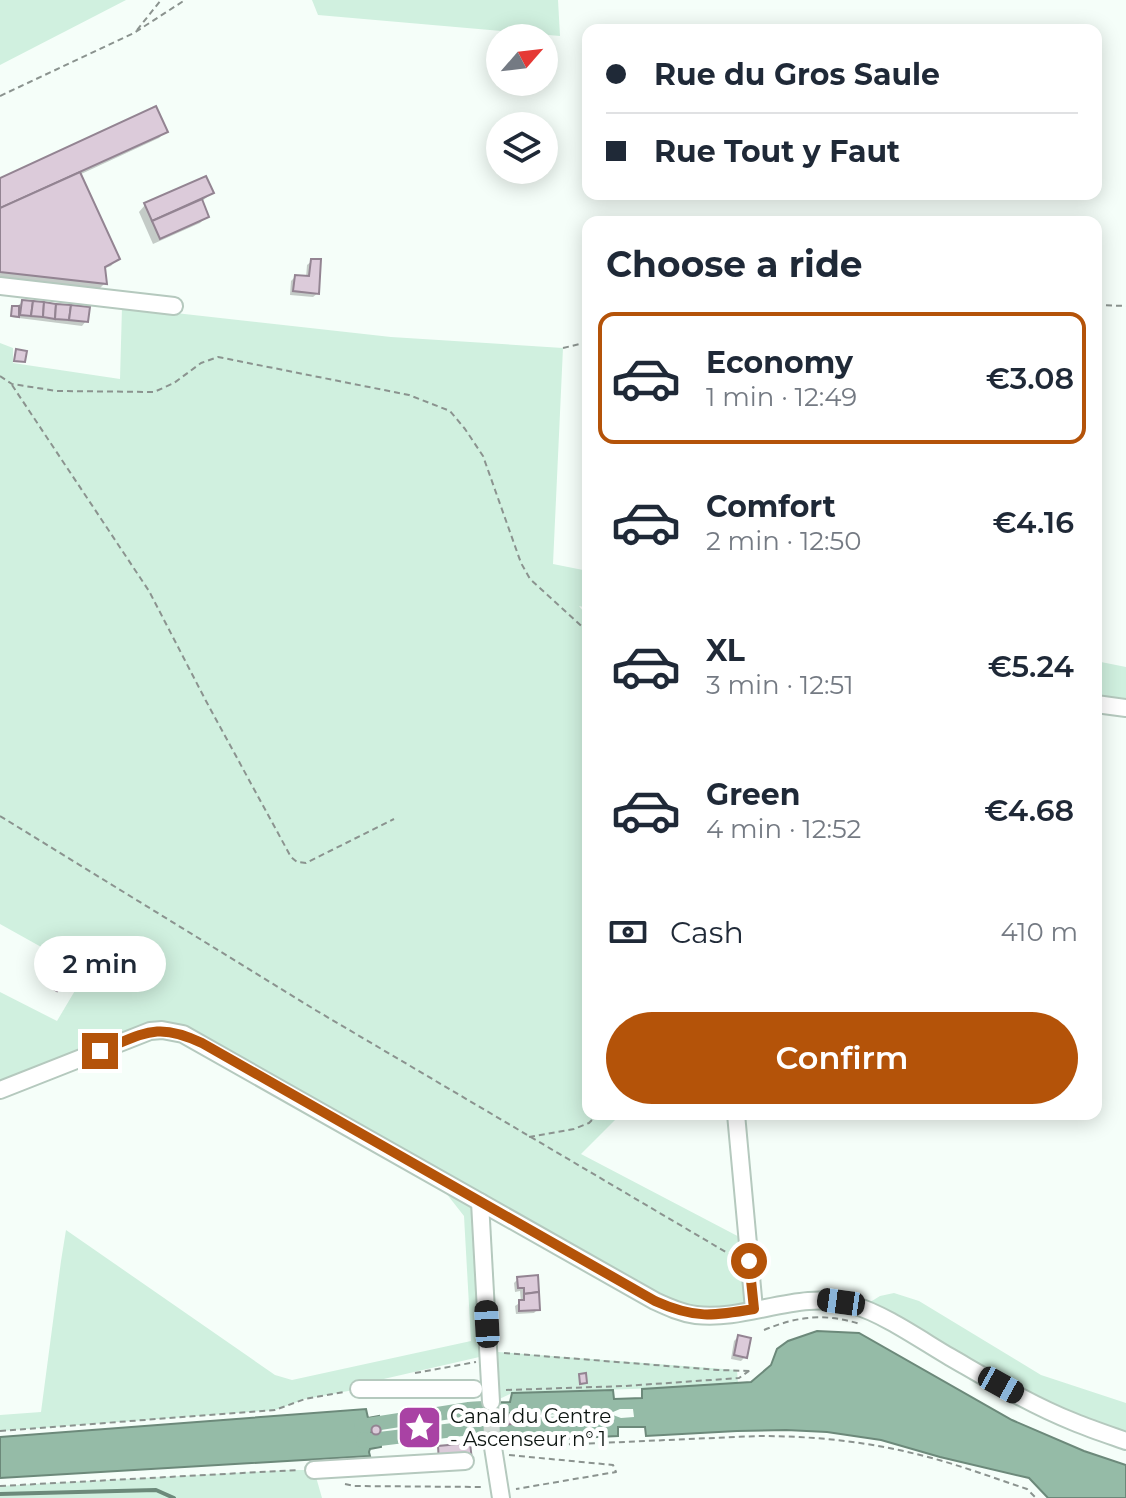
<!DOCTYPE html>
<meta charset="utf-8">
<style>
:root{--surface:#fff;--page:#f6f6f7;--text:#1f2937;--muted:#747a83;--line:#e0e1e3;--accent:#b45309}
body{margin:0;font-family:Montserrat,sans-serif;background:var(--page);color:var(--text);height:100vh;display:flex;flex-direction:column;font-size:30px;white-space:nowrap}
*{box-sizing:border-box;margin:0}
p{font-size:26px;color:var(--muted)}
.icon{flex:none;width:44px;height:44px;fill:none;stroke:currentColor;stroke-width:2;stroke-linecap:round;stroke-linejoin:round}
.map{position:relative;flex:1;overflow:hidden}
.panel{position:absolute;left:582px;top:216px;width:520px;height:904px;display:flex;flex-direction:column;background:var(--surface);border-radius:16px;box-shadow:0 4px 20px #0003}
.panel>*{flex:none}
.top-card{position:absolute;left:582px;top:24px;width:520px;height:176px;border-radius:16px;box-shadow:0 4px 20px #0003;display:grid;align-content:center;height:176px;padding:0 24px;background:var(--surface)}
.needle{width:52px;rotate:62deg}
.tools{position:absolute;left:486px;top:24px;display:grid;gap:16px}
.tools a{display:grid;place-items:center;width:72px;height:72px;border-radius:50%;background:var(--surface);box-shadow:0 4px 20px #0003;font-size:40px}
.end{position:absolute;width:36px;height:36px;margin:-18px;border:10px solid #b45309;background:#fff;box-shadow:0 0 0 4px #fff}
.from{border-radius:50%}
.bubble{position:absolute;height:56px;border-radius:28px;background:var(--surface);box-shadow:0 4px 20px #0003;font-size:26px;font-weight:600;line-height:56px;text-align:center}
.car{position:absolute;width:24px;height:48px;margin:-24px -12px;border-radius:10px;box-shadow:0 0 6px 2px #0007;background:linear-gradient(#222 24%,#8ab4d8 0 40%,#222 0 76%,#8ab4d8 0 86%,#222 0)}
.top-card b{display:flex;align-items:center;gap:28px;height:76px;font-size:30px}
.top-card b+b{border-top:2px solid var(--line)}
.top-card i{width:20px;height:20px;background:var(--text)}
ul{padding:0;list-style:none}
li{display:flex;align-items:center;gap:24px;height:132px;margin:0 16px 12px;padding:0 8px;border:4px solid transparent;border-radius:16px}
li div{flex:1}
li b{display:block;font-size:30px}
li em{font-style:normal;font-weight:600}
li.current{border-color:var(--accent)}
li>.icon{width:72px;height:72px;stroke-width:1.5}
h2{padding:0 24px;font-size:36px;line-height:96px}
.pay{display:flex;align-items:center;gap:20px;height:88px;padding:0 24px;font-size:30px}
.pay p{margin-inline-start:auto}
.primary-button{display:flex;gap:16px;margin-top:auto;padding:16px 24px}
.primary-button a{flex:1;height:92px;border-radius:48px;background:var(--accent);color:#fff;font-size:32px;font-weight:600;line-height:92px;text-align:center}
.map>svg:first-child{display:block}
</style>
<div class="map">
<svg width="1126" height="1498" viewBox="0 0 1126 1498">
<rect width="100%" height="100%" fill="#f5fef9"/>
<g fill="#d0f0df">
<path d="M0 0H126L0 65Z"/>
<path d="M312 0H558L560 36 318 15Z"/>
<path d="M122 307 391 337 563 348 553 564 588 571V608L579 606 588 617V1114H621L581 1154 747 1241 754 1309 698 1315 480 1202 489 1355 498 1352 737 1370 738 1383 690 1387 512 1393 495 1401 488 1355 375 1381 359 1389 305 1399 275 1410 0 1431V1415L41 1412 61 1261 66 1230 275 1375 292 1380 471 1341 464 1216 431 1174 171 1031 0 1090V992L57 1021 86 972 0 924V343L13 348V363L120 379Z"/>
<path d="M1096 661 1126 667V704L1096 699Z"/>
<path d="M894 1293 919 1301 1041 1375 1126 1403V1441L1075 1423 867 1304 880 1296Z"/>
<path d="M288 1470H314L322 1498H0V1486Z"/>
</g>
<g fill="#95bba7" stroke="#6c897a" stroke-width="2">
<path d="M817 1331 859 1333 1012 1420 1084 1451 1126 1465V1498H1048L1029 1478 940 1457 881 1440 827 1432 786 1430 737 1431 646 1436 645 1427H618V1436L513 1441V1435L510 1433 471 1434 470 1423 508 1421 509 1413 469 1416 468 1403 510 1402 512 1393 613 1390 614 1399 642 1398V1389L751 1382 771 1365 777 1349 788 1341Z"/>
<path d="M366 1409 368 1418 379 1416 380 1425 373 1426 370 1430 374 1434H380L381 1447 370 1449 369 1452 370 1456 0 1478V1437Z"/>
</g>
<path fill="#f5fef9" d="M620 1409H633L634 1417 621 1418 613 1415 509 1418V1416L613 1412Z"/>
<g fill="#0003">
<path d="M165 132 159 138 79 175 117 259 111 266 103 269 105 283 99 289 0 279V180Z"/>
<path d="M212 193 201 202 207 216 200 223 153 244 139 212 145 205Z"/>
<path d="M312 261 318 293 313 297 290 295 291 281 295 277 306 278 307 265Z"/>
<path d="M23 302 86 321 82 326 11 317 12 309Z"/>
<path d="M518 1279 538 1309 534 1313 516 1314 515 1306 521 1302 520 1291 515 1292 514 1283Z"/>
<path d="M738 1337 745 1357 741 1361 731 1359 734 1341Z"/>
<path d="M383 1428 381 1434 372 1435 370 1433 372 1429Z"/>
</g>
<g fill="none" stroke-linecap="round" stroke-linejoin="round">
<path stroke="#6c897a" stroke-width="4" d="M0 1494 156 1490 174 1498"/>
<g stroke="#95bba7" stroke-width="14">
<path d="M361 1426 469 1409 487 1408"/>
<path d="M363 1441 470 1428H489"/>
</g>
</g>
<g fill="#dccbda" stroke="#938492" stroke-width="2">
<path d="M156 106 168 132 0 208V178Z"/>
<path d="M80 172 120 259 105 267 107 284 0 272V208Z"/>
<path d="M206 176 214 193 152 221 144 203Z"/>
<path d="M202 199 209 217 160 239 152 221Z"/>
<path d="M311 259H321L319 294 293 291 295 275 309 276Z"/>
<path d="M22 300 33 301 31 316 20 315Z"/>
<path d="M33 301 44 302 43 317 31 316Z"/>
<path d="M44 302 56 304 55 319 43 317Z"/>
<path d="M56 304 71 305 69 320 55 319Z"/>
<path d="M71 305 90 307 88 322 69 320Z"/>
<path d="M12 306H19V317L11 316Z"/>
<path d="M16 349 27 351 25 362 14 361Z"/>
<path d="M59 974 65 977 57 991 52 988Z"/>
<path d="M538 1275 539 1292 524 1294V1288H518L517 1277Z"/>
<path d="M539 1292 540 1310 519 1311V1300H524V1294Z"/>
<path d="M738 1335 751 1338 747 1358 734 1355Z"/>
<path d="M586 1373 587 1383 580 1384 579 1374Z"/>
<path d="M511 1416 512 1424 503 1425V1417Z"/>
<circle cx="376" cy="1430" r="4.5"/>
<path d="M470 1443 472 1460 439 1463 438 1446Z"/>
</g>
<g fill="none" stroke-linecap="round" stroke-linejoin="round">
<path stroke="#d2dbd6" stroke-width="16" stroke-dasharray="16 8" stroke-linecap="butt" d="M491 1402 492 1441"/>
<defs>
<g id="minor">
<path d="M0 286 174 306"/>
<path d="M1096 704 1126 708"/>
<path d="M0 1090 150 1031 162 1030 183 1034 655 1301C668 1307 681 1313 696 1315 749 1321 799 1289 853 1305 884 1314 921 1340 950 1357 990 1380 1031 1405 1074 1422 1091 1429 1109 1435 1126 1441"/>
<path d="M736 1114 754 1309"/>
<path d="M480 1202 491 1402"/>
<path d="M359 1389H474"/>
<path d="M492 1441 501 1498"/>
<path d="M314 1470 465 1461"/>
</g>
</defs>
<use href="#minor" stroke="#b5c9be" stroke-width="20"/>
<g stroke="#8b938f" stroke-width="2" stroke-dasharray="6 4" stroke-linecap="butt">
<path d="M137 30 161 0"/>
<path d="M0 96 134 33 185 0"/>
<path d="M1096 305 1126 306"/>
<path d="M563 348 588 342"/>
<path d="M0 376 12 384 57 391 154 392 174 383 201 363 218 357 409 395 450 411 465 429 483 456 521 563 530 579 588 632"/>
<path d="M12 385 149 591 206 701 291 857 297 862 306 863 394 819"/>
<path d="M0 816 317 1011 736 1258"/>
<path d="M529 1137 574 1129 589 1123 598 1114"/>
<path d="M764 1330C798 1316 825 1313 860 1324"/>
<path d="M504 1353 718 1370 750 1371"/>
<path d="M415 1373 476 1362"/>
<path d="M506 1390 625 1386 739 1378 749 1371"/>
<path d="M0 1431 275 1410 305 1399 344 1392"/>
<path d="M509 1447 758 1436C811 1436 864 1441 916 1454 954 1463 991 1477 1027 1489L1036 1498"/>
<path d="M509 1455 613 1465 616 1472 516 1489"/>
<path d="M345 1484 354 1486 483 1487"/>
<path d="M0 1486 298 1470"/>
</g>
<use href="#minor" stroke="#fff" stroke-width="16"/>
</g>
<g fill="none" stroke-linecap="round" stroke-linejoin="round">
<path stroke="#b45309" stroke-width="10" d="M100 1051C144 1034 156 1021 202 1043L655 1301C695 1319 713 1316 754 1309L749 1261"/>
</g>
<defs>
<symbol id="sight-square" viewBox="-11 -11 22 22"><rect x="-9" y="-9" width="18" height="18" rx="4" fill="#a942a4" stroke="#fff"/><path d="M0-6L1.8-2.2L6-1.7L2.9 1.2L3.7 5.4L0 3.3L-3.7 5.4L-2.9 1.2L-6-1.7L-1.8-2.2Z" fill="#fff"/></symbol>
</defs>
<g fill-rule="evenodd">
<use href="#sight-square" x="394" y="1402" width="51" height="51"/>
</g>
<g text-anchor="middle" stroke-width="8" stroke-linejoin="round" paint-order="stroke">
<g font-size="20" fill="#0d1511" stroke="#fff" text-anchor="start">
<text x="450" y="1423">Canal du Centre<tspan x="450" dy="23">- Ascenseur n° 1</tspan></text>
</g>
</g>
</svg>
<div class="tools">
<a><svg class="needle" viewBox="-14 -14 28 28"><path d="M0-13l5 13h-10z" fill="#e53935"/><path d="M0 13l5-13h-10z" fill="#747a83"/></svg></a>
<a><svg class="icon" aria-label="layers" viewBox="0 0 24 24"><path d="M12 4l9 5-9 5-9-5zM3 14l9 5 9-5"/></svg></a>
</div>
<i class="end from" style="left:749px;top:1261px"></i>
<i class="end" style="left:100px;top:1051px"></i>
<div class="bubble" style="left:34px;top:936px;width:132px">2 min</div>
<i class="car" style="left:841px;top:1302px;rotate:278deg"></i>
<i class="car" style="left:487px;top:1324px;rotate:357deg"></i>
<i class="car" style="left:1001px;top:1385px;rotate:119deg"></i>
<div class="top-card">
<b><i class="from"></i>Rue du Gros Saule</b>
<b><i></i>Rue Tout y Faut</b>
</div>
<section class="panel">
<h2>Choose a ride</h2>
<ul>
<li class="current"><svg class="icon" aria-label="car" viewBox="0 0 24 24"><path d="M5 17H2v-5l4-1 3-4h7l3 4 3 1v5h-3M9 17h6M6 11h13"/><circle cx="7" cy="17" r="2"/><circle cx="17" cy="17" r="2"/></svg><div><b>Economy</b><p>1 min · 12:49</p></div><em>€3.08</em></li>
<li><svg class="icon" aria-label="car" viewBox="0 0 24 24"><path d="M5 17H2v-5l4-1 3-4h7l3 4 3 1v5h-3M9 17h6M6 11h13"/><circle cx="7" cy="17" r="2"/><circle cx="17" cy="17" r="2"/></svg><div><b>Comfort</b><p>2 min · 12:50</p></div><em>€4.16</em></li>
<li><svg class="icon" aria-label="car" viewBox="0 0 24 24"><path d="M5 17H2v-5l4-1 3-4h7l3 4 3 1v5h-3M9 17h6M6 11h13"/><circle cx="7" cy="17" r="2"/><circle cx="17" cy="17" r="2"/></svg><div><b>XL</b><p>3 min · 12:51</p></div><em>€5.24</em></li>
<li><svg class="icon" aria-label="car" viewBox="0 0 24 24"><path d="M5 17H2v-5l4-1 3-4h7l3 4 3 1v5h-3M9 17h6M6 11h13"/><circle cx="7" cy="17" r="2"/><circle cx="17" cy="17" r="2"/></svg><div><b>Green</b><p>4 min · 12:52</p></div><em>€4.68</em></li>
</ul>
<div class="pay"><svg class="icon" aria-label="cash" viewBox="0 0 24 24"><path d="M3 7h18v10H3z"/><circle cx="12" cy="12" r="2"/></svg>Cash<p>410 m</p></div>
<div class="primary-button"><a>Confirm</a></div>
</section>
</div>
